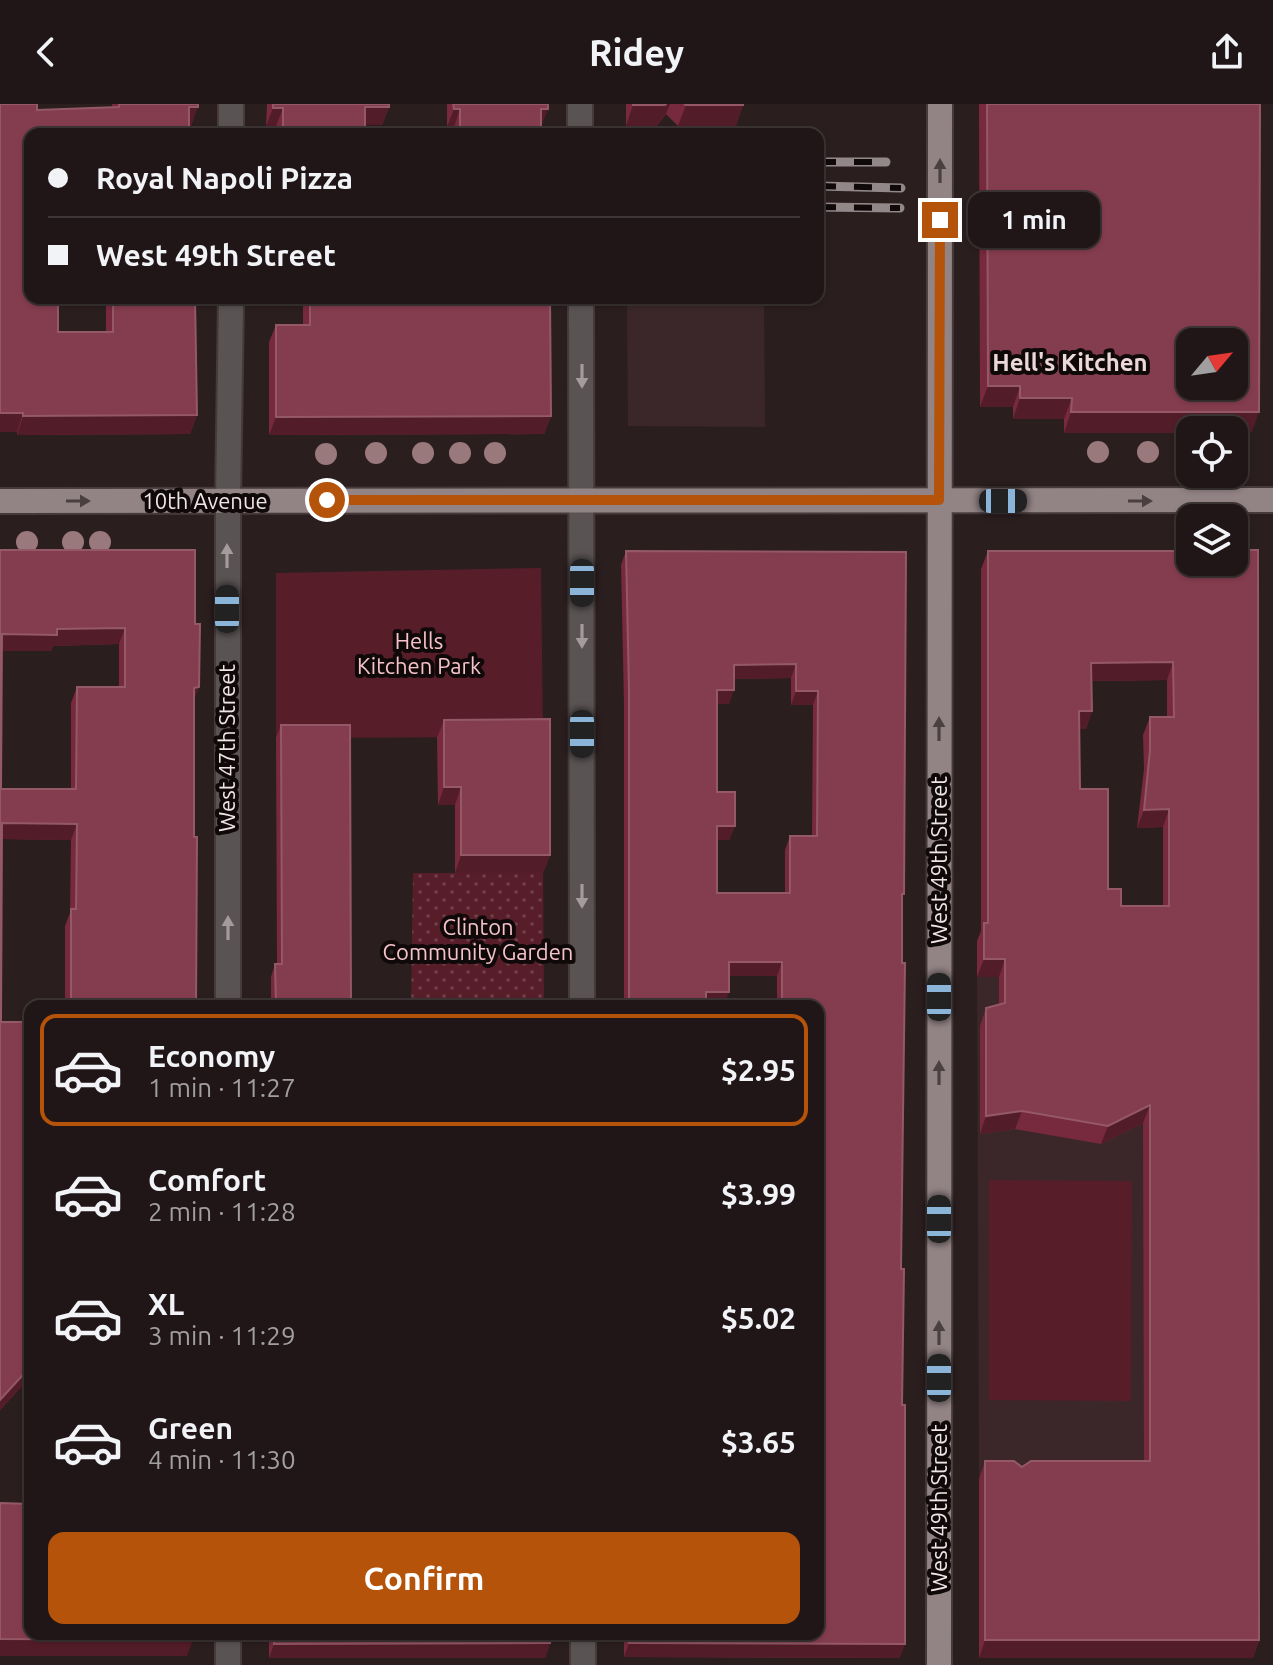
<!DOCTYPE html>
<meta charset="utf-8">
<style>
:root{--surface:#201617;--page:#281f20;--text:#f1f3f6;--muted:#a29fa1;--line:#3d3536;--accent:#b45309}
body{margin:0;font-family:Ubuntu,sans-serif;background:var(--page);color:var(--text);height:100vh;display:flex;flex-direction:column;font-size:30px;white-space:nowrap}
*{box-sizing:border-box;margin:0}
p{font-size:26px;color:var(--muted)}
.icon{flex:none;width:44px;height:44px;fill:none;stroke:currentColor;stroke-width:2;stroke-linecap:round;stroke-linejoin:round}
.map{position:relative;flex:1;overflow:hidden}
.side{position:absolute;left:24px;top:896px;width:800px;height:640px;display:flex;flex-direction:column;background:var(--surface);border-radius:16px;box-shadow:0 2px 6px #0004,0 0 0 2px var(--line)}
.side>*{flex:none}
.hud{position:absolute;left:24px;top:24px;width:800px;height:176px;border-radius:16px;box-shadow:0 2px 6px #0004,0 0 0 2px var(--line);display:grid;align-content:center;height:176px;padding:0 24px;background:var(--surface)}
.needle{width:52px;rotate:61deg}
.fabs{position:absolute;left:1176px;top:224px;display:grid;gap:16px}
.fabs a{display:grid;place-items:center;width:72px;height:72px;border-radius:16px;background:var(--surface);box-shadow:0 2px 6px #0004,0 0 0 2px var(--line);font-size:40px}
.end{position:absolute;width:36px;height:36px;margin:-18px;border:10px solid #b45309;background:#fff;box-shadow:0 0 0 4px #fff}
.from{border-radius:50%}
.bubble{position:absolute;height:56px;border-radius:16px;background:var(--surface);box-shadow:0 2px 6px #0004,0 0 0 2px var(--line);font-size:26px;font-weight:700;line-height:56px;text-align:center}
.car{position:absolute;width:24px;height:48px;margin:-24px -12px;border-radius:10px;box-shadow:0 0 6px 2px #0007;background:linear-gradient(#222 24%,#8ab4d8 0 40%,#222 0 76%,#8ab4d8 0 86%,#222 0)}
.hud b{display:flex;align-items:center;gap:28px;height:76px;font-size:30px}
.hud b+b{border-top:2px solid var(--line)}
.hud i{width:20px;height:20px;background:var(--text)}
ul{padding:14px 0 0;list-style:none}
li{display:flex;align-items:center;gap:24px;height:112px;margin:0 16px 12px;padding:0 8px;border:4px solid transparent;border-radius:16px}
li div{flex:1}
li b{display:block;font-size:30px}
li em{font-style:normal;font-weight:700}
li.current{border-color:var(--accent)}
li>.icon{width:72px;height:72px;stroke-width:1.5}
.action{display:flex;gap:16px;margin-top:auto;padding:16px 24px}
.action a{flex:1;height:92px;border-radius:16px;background:var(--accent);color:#fff;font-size:32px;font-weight:700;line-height:92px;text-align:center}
header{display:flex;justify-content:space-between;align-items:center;height:104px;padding:0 24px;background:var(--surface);font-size:36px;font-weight:700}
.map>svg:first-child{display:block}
</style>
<header><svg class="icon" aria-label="back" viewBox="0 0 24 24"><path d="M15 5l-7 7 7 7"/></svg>Ridey<svg class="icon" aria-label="share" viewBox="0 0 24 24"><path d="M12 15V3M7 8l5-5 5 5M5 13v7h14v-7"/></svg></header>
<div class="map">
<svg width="1273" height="1561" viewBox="0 0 1273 1561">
<defs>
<pattern id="grass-dots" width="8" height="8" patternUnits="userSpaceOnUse" patternTransform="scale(2)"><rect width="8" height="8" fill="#571e2a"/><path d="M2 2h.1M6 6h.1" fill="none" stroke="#6f3f49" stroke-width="1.8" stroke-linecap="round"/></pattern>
</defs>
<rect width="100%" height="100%" fill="#2b1e1f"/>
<g fill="#3b272a">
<path d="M764 200 765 323 628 322 627 201Z"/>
<path d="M1115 872 1254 1382 1112 1375H979L977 873Z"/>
</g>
<path fill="url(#grass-dots)" d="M413 769H543L544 902H411Z"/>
<g fill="#571e2a">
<path d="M541 464 543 633 276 634V469Z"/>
<path d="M989 1076 1132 1077 1131 1297 989 1296Z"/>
</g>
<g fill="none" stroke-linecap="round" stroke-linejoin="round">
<defs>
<g id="minor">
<path d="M231 0V30"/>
<path d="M580 30V0"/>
<path d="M581 194 582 902"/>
<path d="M228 902V397L231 194"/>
<path d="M583 1530V1561"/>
<path d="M228 1561V1530"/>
</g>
<g id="major">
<path d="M0 397 1273 396"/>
<path d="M939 1561 940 0"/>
</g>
</defs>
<use href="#minor" stroke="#463a3b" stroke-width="28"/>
<use href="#major" stroke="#463a3b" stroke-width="28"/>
<use href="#minor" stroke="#5a5353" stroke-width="24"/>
<use href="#major" stroke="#928385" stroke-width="24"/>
<defs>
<g id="rail">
<path d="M818 58H886"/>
<path d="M818 82 901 84"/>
<path d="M818 103 900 104"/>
</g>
</defs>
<use href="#rail" stroke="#938889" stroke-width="9"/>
<use href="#rail" stroke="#10090a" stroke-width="6" stroke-dasharray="18" stroke-linecap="butt"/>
</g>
<g fill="#9a797c">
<circle cx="1098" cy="348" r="11"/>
<circle cx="1148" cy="348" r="11"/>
<circle cx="376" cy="349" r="11"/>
<circle cx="423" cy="349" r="11"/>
<circle cx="460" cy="349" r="11"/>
<circle cx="495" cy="349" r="11"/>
<circle cx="326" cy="350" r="11"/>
<circle cx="27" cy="438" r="11"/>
<circle cx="73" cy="438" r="11"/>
<circle cx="100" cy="438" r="11"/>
</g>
<g fill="#77293d" fill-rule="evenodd">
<path d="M0 0H37V6L112 3V0H198L191 22H189V30H30V194H58V228H106V194H195L197 311 190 330 17 331V328H0Z"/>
<path d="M267 0H389V3L382 21H365V30H277L276 22H266Z"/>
<path d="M447 0H548L541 23V30H454V23H447Z"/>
<path d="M626 0H743L736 22H678L666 10 657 22H626Z"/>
<path d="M979 0H1260L1252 328H1234V326H1190V329H1064V315H1013V303H980Z"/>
<path d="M303 194H550L551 312 544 330 269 331V238L276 221H303Z"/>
<path d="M0 446H195L194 733 196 902H65V822L70 809 71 736 2 735 1 918 23 1070H30V1338H26L27 1277 0 1306ZM119 540V583H77L71 599V685H1L2 547H51L53 542Z"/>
<path d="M626 447 906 448 902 797 900 1554 624 1553V1530H818V902H777V872H729L724 902H624V600L621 461ZM791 574V601H813L812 732H790L785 746V789H717V736H729L735 722 717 688V600H729L734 575Z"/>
<path d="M988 447H1190L1259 1536 1253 1554H979V1375L985 1357 1022 1363 1144 1357 1143 1019 1101 1040 1015 1025 980 1030V922L986 904 999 901V873H977V837L981 827V465ZM1167 576V613H1150L1143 631 1144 665 1137 724 1163 723V802H1121L1108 785 1080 685 1079 625H1086L1092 607V577Z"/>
<path d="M444 616 550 751 543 769H455V701H438L437 634Z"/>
<path d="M281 621 351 902H271V873L275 860H277L276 634Z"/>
<path d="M269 1530H550V1539L545 1554H269Z"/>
</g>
<g fill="#531c29">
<path d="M670 0 666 10 657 22H626L633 1Z"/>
<path d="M686 1H743L736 22H678Z"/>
<path d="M189 3H198L191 22H182Z"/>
<path d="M365 3H389L382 21H358Z"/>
<path d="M273 4H283L276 22H266Z"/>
<path d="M454 5H460L454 23H447Z"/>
<path d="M541 5H548L541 23Z"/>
<path d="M988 282H1020L1013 303H980Z"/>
<path d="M1020 294H1072L1064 315H1013Z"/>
<path d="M1071 308H1259L1252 328H1234V326H1190V329H1064Z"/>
<path d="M0 309H23L17 328H0Z"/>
<path d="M197 311 190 330 17 331 23 312Z"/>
<path d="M551 312 544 330 269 331 276 313Z"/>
<path d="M125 524 119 540 53 542 51 547H0L2 530 57 525Z"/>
<path d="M1173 558 1167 576 1085 577 1091 559Z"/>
<path d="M796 560 791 574 729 575 734 561Z"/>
<path d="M199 583 193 600 194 584Z"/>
<path d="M717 586H734L729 600H712Z"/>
<path d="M796 587H818L813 601H791Z"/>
<path d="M1079 607H1092L1086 625H1073Z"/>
<path d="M444 683H461L455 701H438Z"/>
<path d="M1169 705 1163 723 1137 724 1144 706Z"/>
<path d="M2 719 77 720 71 736 0 735Z"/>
<path d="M717 722H735L729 736H712Z"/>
<path d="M461 751H550L543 769H455Z"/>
<path d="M984 855H1005L999 873H977Z"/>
<path d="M729 858H782L777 872H724Z"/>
<path d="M706 888H729L724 902H701Z"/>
<path d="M1150 1001 1143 1019 1101 1040 1108 1022Z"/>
<path d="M1022 1007 1015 1025 980 1030 986 1012Z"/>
<path d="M30 1263V1267L27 1277 0 1306V1296Z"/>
<path d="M30 1327V1338H26Z"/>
<path d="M0 1535 193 1536 187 1552H0Z"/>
<path d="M985 1536H1259L1253 1554H979Z"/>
<path d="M550 1539 545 1554H269L274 1540Z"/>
<path d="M629 1539 905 1540 900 1554 624 1553Z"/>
</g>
<g fill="#843d4f" stroke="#945867" stroke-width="2" fill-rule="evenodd">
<path d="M0 0H37V6L119 3V0H198V3H189V30H30V194H58V228H113V194H195L197 311 23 312V309H0Z"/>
<path d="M273 0H389V3H365V30H283V4H273Z"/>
<path d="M453 0H548V5H541V30H460V5H454Z"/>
<path d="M633 0H666L665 1H633Z"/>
<path d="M684 0H743V1H686Z"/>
<path d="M987 0H1260L1259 308H1071L1072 294H1020V282H988ZM1190 238H1234V282H1190Z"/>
<path d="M310 194H550L551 312 276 313V221H310Z"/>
<path d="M0 446H195V520H200L199 583 194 584V733H197L196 902H77V899H71V805H76L77 720 2 719 1 918H24L23 1070H30V1263L0 1296ZM125 524V583H77L76 685H1L2 530 57 531V525Z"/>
<path d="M1234 446H1258L1259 1536H985V1357H1014L1022 1363 1031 1357H1150V1001L1108 1022 1022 1007 986 1012V904L1005 899V855H984V819H988V447H1190V458H1234ZM1173 558 1174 613H1150V646L1144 706 1169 705V802H1121V785H1108V685H1080L1079 607H1092L1091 559Z"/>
<path d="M626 447 906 448 904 790H902V859H905L901 1165H904L902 1301H905V1540L629 1539V1530H818V902H782V858H729V888H706V902H629V586ZM796 560V587H818L817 732H790V789H717V722H735V688H717V586H734V561Z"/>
<path d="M550 615V751H461V683H444V616Z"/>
<path d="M281 621H350L351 902H276L275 860H282Z"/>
<path d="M0 1399 30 1400V1530H193V1536L0 1535Z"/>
<path d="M274 1530H550V1539L274 1540Z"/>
</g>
<defs><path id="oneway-solid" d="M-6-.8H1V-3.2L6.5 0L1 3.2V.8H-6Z" transform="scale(2)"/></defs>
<g fill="#4a4041">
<use href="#oneway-solid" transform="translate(940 67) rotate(-90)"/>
<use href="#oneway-solid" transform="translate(78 397)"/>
<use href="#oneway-solid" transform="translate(1140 397)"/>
<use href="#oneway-solid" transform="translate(939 625) rotate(-90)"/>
<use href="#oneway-solid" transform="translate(939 969) rotate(-90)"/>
<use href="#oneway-solid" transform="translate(939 1229) rotate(-90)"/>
</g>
<g fill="#a49c9c">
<use href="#oneway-solid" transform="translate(582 272) rotate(90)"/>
<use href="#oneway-solid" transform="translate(227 452) rotate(-90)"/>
<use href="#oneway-solid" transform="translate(582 532) rotate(90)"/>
<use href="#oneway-solid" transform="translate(582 792) rotate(90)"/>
<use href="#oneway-solid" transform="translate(228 824) rotate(-90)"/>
</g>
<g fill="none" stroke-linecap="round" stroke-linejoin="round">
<path stroke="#b45309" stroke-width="10" d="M327 396H939L940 116"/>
</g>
<g text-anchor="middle" stroke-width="8" stroke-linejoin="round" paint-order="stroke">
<g font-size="22" fill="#eee5e6" stroke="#10090a">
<text x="205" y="405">10th Avenue</text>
<text transform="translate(227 644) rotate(-90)" y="8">West 47th Street</text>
<text transform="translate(939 756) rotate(-90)" y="8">West 49th Street</text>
<text transform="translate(939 1404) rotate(-90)" y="8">West 49th Street</text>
</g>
<g font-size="22" fill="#f5c3c9" stroke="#10090a">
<text x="419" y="545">Hells<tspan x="419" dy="25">Kitchen Park</tspan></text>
<text x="478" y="831">Clinton<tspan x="478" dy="25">Community Garden</tspan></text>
</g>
<g font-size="24" font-weight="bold" fill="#ecd8da" stroke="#10090a">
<text x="1070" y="267">Hell's Kitchen</text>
</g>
</g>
</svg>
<div class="fabs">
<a><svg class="needle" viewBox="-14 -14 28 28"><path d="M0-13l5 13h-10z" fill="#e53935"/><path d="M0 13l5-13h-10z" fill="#a29fa1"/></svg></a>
<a><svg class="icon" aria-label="locate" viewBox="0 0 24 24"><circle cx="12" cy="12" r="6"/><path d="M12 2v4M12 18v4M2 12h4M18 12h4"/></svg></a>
<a><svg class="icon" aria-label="layers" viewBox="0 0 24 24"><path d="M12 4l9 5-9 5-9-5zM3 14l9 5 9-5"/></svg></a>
</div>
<i class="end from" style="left:327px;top:396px"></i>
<i class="end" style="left:940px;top:116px"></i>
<div class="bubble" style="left:968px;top:88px;width:132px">1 min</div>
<i class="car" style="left:1003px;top:397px;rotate:90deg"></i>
<i class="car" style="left:582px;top:479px;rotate:180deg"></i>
<i class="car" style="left:227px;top:505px;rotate:0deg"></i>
<i class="car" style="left:582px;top:630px;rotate:180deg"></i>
<i class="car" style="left:939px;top:893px;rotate:0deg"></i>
<i class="car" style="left:939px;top:1115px;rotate:0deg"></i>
<i class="car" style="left:939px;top:1274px;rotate:0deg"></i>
<div class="hud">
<b><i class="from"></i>Royal Napoli Pizza</b>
<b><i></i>West 49th Street</b>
</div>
<section class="side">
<ul>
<li class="current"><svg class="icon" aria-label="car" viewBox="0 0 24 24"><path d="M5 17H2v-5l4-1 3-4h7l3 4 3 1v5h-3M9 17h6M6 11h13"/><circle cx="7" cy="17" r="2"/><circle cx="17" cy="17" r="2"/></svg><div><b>Economy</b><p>1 min · 11:27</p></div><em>$2.95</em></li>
<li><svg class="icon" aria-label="car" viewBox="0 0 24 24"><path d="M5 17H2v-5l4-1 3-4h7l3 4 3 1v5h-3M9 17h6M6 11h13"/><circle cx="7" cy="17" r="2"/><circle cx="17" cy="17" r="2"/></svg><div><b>Comfort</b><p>2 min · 11:28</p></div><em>$3.99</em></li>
<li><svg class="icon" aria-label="car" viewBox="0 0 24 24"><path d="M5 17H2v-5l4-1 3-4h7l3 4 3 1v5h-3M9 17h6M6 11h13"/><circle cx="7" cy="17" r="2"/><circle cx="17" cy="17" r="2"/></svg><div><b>XL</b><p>3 min · 11:29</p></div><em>$5.02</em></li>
<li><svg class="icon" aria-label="car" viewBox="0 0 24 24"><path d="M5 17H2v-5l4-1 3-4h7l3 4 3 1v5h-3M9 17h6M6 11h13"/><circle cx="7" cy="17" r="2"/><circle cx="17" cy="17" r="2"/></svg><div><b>Green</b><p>4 min · 11:30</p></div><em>$3.65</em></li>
</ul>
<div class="action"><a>Confirm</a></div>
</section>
</div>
